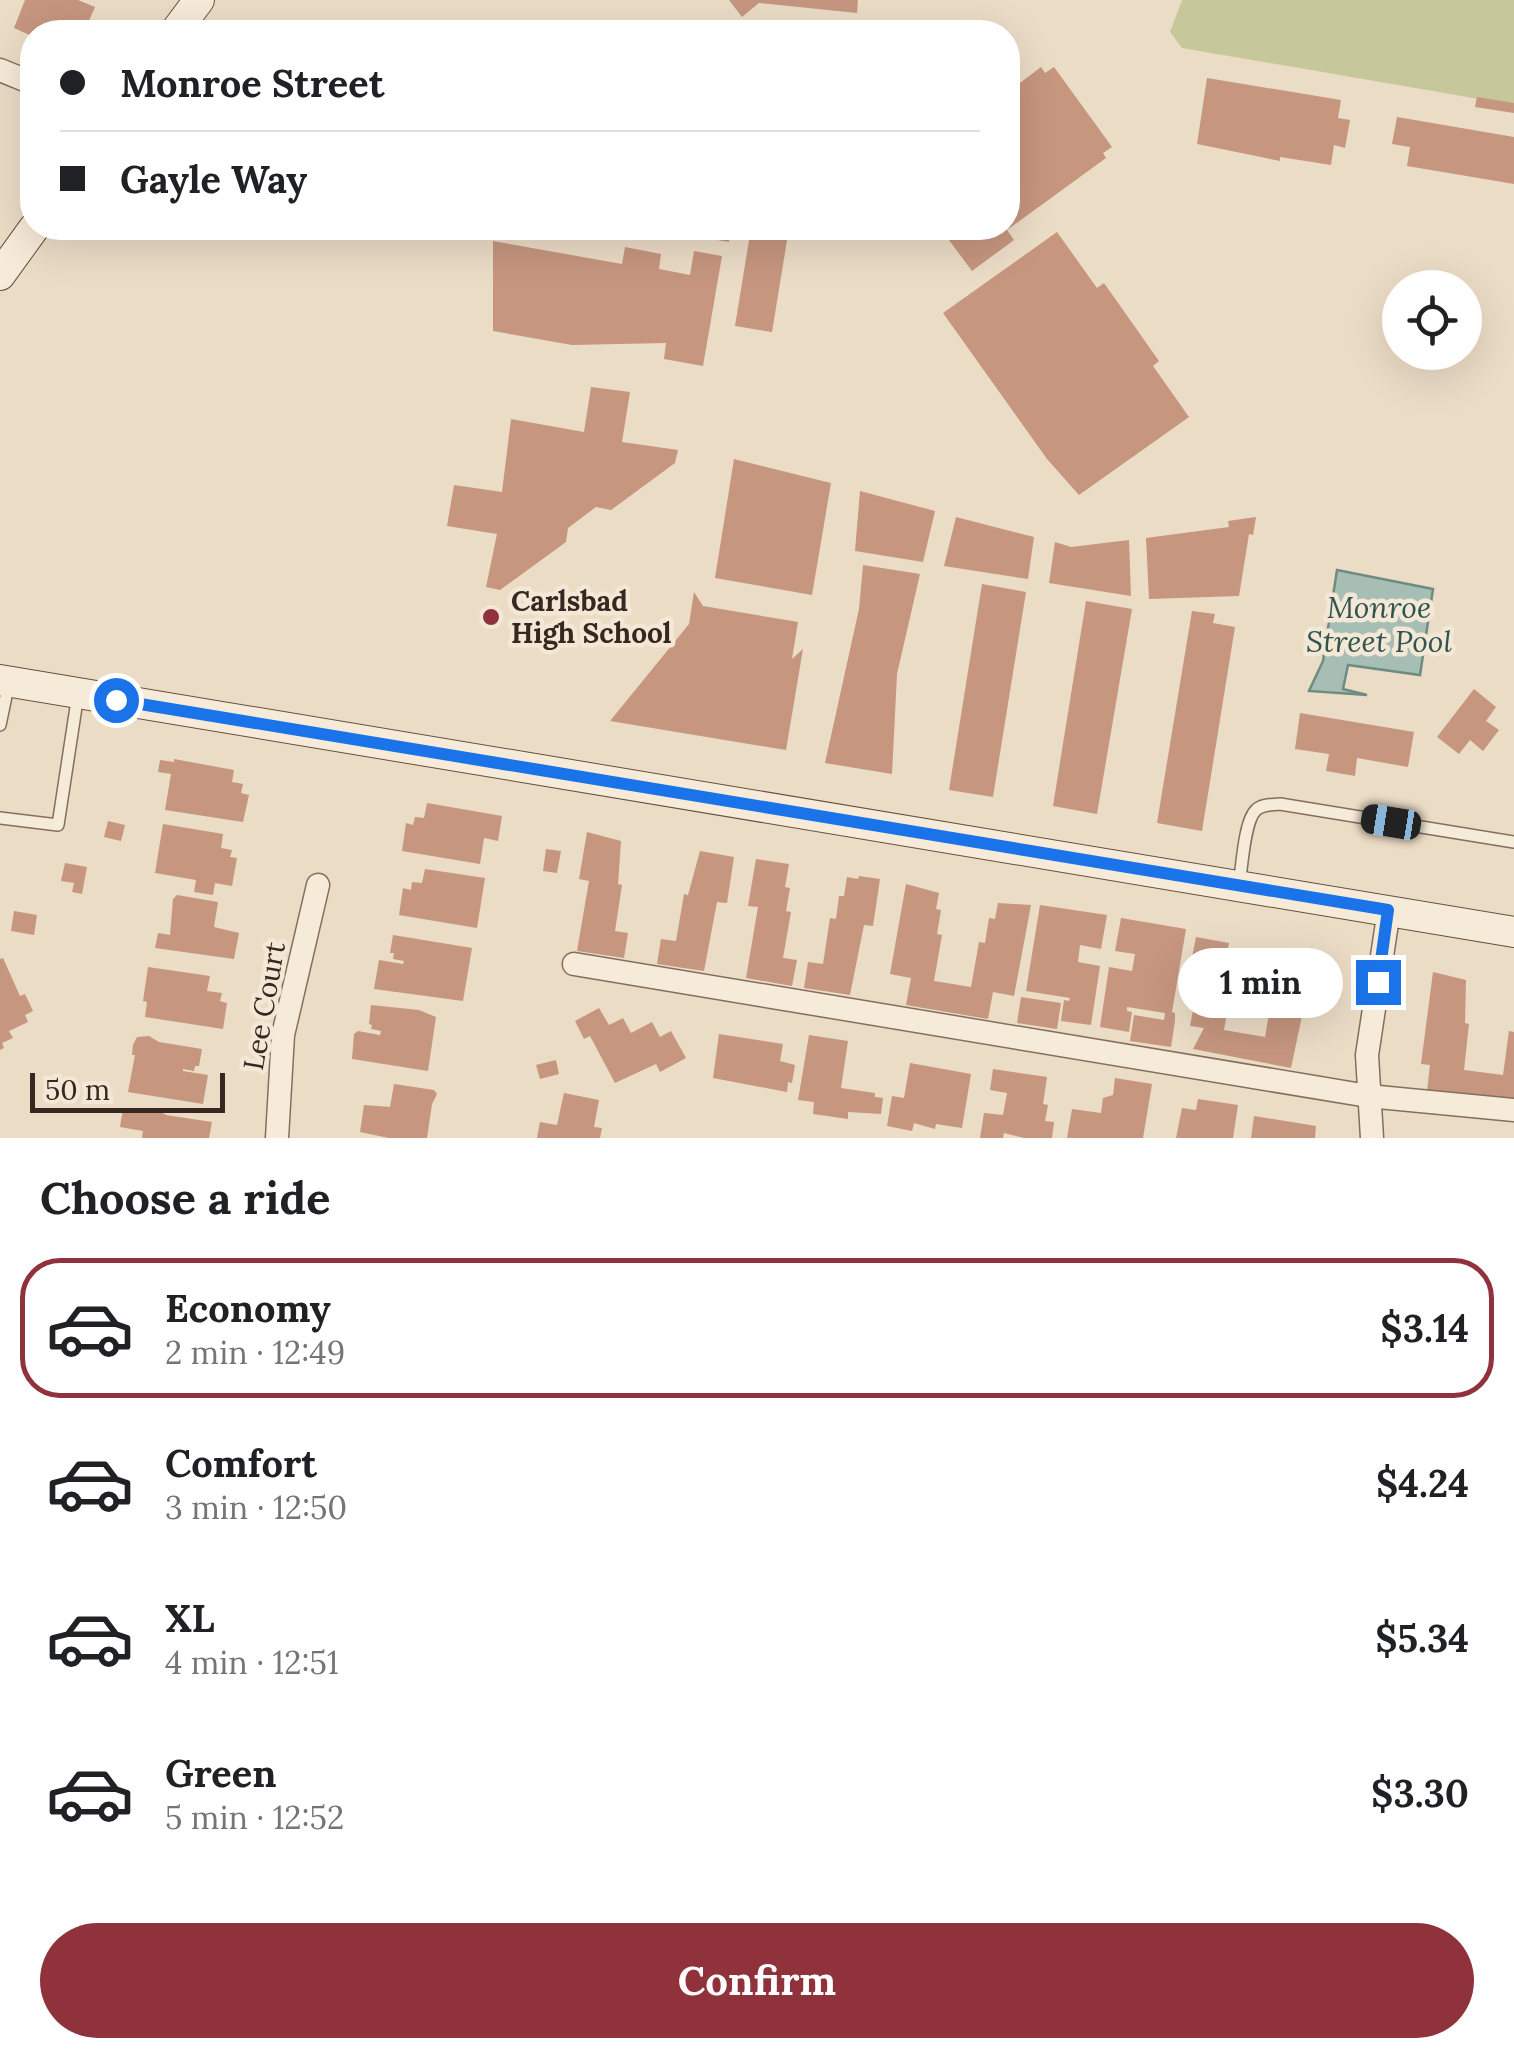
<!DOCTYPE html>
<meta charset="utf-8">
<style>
:root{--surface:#fff;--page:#f6f6f6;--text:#202124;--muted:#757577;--line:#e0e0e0;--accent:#8f323b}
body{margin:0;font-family:Lora,serif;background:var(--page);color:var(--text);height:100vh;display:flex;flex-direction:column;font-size:38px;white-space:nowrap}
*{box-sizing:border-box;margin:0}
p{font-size:32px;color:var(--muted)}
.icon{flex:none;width:55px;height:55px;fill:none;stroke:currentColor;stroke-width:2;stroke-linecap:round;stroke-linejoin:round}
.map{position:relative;height:1138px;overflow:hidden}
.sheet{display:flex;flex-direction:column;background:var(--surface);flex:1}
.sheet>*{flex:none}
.top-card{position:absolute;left:20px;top:20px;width:1000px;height:220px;border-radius:40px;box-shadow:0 10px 40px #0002;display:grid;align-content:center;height:220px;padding:0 40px;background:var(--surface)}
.tools{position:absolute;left:1382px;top:270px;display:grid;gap:20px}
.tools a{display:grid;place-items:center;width:100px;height:100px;border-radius:50%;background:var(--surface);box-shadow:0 10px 40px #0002;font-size:50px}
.scale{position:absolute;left:30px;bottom:25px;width:195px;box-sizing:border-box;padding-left:10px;border:5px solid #362820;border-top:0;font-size:28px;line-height:35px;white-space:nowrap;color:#362820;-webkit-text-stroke:8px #f3e7d5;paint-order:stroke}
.end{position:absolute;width:45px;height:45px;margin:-22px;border:12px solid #1a73e8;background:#fff;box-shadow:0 0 0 5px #fff}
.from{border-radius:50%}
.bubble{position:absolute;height:70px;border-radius:35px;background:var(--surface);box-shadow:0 10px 40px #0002;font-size:32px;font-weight:800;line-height:70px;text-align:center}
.car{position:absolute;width:30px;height:60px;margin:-30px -15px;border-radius:12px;box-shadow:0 0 8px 2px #0007;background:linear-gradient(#222 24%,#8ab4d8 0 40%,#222 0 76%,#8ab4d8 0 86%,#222 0)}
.top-card b{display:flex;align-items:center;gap:35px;height:95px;font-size:38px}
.top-card b+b{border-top:2px solid var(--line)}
.top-card i{width:25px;height:25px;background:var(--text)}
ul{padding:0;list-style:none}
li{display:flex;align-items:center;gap:30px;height:140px;margin:0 20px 15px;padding:0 20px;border:5px solid transparent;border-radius:40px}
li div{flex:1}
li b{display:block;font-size:38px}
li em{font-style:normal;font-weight:800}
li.on{border-color:var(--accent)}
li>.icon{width:90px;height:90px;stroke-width:1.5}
h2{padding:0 40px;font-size:45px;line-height:120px}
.cta{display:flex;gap:20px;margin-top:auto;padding:20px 40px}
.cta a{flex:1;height:115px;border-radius:60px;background:var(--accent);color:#fff;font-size:40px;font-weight:800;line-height:115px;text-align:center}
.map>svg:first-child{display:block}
</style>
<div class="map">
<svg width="1514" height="1138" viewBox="0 0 1514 1138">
<rect width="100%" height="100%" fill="#ebdcc6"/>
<path fill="#c7c89a" d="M1182 0H1514V105L1182 48 1170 32Z"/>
<path fill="#a7beb5" stroke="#6e8c82" stroke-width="2.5" d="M1337 570 1433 589 1420 675 1348 665 1343 689 1367 695 1309 691 1323 661Z"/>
<g fill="#c6967f">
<path d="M25 0H78L95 7 84 32H32V36L14 28Z"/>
<path d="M729 0H858L857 13 759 3 742 17Z"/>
<path d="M594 22 686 30V32H593Z"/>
<path d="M1041 67 1045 73 1054 67 1112 147 1103 153 1106 158 1007 230 1014 240 972 271 940 228H1008V92Z"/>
<path d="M1207 78 1341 100 1338 118 1350 120 1345 148 1334 145 1331 165 1280 157V161L1197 144Z"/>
<path d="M1477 97 1514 103V113L1475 107Z"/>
<path d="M1397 117 1514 137V184L1407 166 1410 147 1392 144Z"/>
<path d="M648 228H731L729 242Z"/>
<path d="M751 228H789L772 332 735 326Z"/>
<path d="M1057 232 1097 288 1104 283 1159 361 1153 366 1189 417 1079 495 1047 459 943 313Z"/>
<path d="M493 241 622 264 625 247 661 254 659 269 690 275 694 251 722 256 703 366 664 359 666 343 572 345 493 331Z"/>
<path d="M591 387 630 392 622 442 678 450 675 463 611 510 596 507 568 528 566 542 500 590 486 587 497 534 447 526 454 485 502 492 511 419 584 432Z"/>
<path d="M734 459 831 483 812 595 715 578Z"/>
<path d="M860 491 935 511 923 562 855 551Z"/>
<path d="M956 517 1034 537 1028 579 944 566Z"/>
<path d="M1256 517 1253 535 1249 534 1239 596 1149 599 1146 538 1229 527 1228 521Z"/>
<path d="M1129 540 1131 596 1049 583 1055 542 1071 547Z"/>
<path d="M863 565 920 574 897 674 892 774 825 763 859 609Z"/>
<path d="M982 584 1026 592 993 797 949 790Z"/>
<path d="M694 592 703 606 798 622 792 659 803 649 786 750 610 721 689 624Z"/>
<path d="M1086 601 1132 609 1097 814 1053 806Z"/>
<path d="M1192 611 1215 614 1213 623 1235 627 1202 831 1157 823Z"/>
<path d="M1474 689 1496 707 1486 721 1499 730 1483 751 1470 740 1459 754 1437 737Z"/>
<path d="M1300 713 1414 732 1408 767 1357 758 1355 776 1326 771 1329 754 1295 749Z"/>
<path d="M174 759 234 770 232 782 243 784 241 793 249 795 243 822 165 810 171 774 158 772 160 760 174 762Z"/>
<path d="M427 803 502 816 498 841 484 838 480 864 402 851 406 823 413 825 415 817 424 818Z"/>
<path d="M108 821 125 825 121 841 104 837Z"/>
<path d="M163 824 223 834 221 848 232 850 230 857 237 858 232 886 215 883 213 895 194 892 196 880 155 873Z"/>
<path d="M587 832 621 841 618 884 622 885 615 931 628 933 624 958 577 951 589 881 579 879Z"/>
<path d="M546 849 561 851 557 873 543 871Z"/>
<path d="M700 851 734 857 727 903 717 902 704 971 657 964 661 939 676 941 684 894 688 895Z"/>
<path d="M756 859 789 864 785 887 790 888 786 911 791 912 783 958 797 960 792 986 746 978 758 907 748 906Z"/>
<path d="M65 863 87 867 82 894 72 892 74 883 61 881Z"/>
<path d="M425 869 485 878 477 928 399 915 403 888 411 890 412 882 422 883Z"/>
<path d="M859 876 880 879 873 926 864 925 850 995 804 988 808 962 823 964 830 918 836 919 839 896H844L847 877 858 879Z"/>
<path d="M906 884 939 893 936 909 941 910 937 934 942 935 934 981 971 987 979 942 985 943 989 918 995 919 998 903 1031 905 1014 996 993 992 988 1019 906 1005 911 978 890 974Z"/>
<path d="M177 895 218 902 214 927 239 933 234 959 155 948 158 933 170 935 173 899Z"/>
<path d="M1040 905 1107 915 1101 949 1080 945 1078 962 1100 966 1091 1025 1061 1021 1064 1000 1069 1001 1070 998 1026 991Z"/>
<path d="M14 911 37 915 34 935 11 931Z"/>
<path d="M1121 918 1186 929 1172 1012 1175 1013V1021L1171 1047 1130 1041 1134 1015 1164 1020 1165 1013 1127 1007V1011L1132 1012 1129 1032 1100 1027 1109 967 1132 971 1135 954 1115 951Z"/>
<path d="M393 935 472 948 463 1001 374 989 379 960 403 964 404 961 393 959 394 953H390Z"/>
<path d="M1196 937 1229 943 1226 958H1231L1226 984 1232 985 1224 1030 1265 1037 1273 991H1278L1289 948 1323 954 1315 999 1306 997 1291 1068 1193 1049 1204 1028 1190 1026 1199 979 1188 978Z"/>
<path d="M3 958 20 996 25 994 33 1011 25 1015 28 1022 9 1031 13 1038 2 1043 4 1048 0 1050V959Z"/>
<path d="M148 967 210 976 207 991 222 993 220 1001 227 1003 223 1029 145 1017 147 1002 143 1001Z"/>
<path d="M1433 972 1466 980 1465 1023 1469 1024 1464 1070 1503 1075 1509 1031 1514 1032V1104L1478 1099V1095L1427 1091 1430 1065 1421 1064Z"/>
<path d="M1021 997 1061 1003 1057 1029 1017 1023Z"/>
<path d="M371 1005 419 1010 436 1017 428 1071 352 1059 354 1034 358 1031 380 1035 381 1031 371 1029 372 1025 369 1024Z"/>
<path d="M599 1008 609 1025 623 1018 631 1033 652 1022 660 1037 671 1031 686 1058 660 1072 656 1064 615 1083 590 1036 584 1039 575 1021Z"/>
<path d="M719 1034 783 1044 780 1061 795 1065 792 1083 788 1082 787 1092 713 1078Z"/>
<path d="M809 1035 848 1041 841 1088 875 1093V1097L883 1098 881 1114 848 1112V1119L813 1114 814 1102 798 1100Z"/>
<path d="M149 1036 159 1042 202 1049 199 1066H195L194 1071 183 1069V1071L208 1075 203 1104 128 1092 135 1055H132L133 1045 137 1037Z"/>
<path d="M556 1060 559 1074 540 1079 536 1065Z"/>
<path d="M910 1063 971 1074 962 1128 936 1124 935 1129 914 1123 912 1131 887 1126 892 1096 904 1098Z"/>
<path d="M993 1069 1047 1077 1043 1104 1048 1105 1045 1121 1054 1122 1052 1138H1024L1004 1133 1003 1138H980L984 1113 1003 1115 1007 1093 990 1090Z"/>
<path d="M1115 1078 1152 1084 1143 1138H1067L1072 1109 1101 1113 1103 1098 1113 1095Z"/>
<path d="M394 1084 434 1090 437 1094 432 1104 427 1138H389L360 1132 364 1105 390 1107Z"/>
<path d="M564 1093 599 1100 594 1127 602 1128 600 1138H537L540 1122 557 1125Z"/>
<path d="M1198 1099 1238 1105 1233 1138H1176L1182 1108 1196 1110Z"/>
<path d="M123 1109 146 1113 159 1111 166 1115 212 1122 209 1138H142L143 1131 120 1127Z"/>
<path d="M1254 1116 1316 1126 1315 1138H1251Z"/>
</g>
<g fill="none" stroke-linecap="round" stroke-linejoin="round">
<defs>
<g id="service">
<path d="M0 725 9 682"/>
<path d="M0 818 58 825 78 694"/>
<path d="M1239 885C1242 868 1244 821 1256 810 1262 804 1271 805 1280 804L1514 842"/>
</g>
<g id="minor">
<path d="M0 70 32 83"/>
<path d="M574 964 1368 1096 1514 1110"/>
<path d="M277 1138 283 1035 318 885"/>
<path d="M1372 1138 1367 1055 1389 910"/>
</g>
<g id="secondary">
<path d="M175 32 199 0"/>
<path d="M0 275 34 228"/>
<path d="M0 680 1514 932"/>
</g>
</defs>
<use href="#service" stroke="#846e5d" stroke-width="14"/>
<use href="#minor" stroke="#846e5d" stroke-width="25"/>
<use href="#secondary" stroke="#665040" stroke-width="32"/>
<use href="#service" stroke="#f6ead8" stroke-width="11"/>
<use href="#minor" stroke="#f6ead8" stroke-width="22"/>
<use href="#secondary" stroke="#f6ead8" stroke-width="30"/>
</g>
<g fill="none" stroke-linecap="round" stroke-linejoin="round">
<path stroke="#1a73e8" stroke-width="12" d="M116 700 1388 910 1378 982"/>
</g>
<circle fill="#8f323b" stroke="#f3e7d5" stroke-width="4" cx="491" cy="617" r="10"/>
<g text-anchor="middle" stroke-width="9" stroke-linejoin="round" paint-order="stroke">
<g font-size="28" font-weight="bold" fill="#362820" stroke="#f3e7d5" text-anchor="start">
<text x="511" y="611">Carlsbad<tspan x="511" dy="32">High School</tspan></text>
</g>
<g font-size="28" fill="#362820" stroke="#f3e7d5">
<text transform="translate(264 1006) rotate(-80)" y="10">Lee Court</text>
</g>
<g font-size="30" font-style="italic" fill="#30544f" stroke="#f3e7d5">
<text x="1379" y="618">Monroe<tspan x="1379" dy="34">Street Pool</tspan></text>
</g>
</g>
</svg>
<div class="tools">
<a><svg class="icon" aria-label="locate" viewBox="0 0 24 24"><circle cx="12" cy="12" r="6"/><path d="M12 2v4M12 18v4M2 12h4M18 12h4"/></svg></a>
</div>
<div class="scale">50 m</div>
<i class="end from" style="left:116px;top:700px"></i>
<i class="end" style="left:1378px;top:982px"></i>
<div class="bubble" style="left:1178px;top:948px;width:165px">1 min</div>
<i class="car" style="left:1391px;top:822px;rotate:279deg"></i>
<div class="top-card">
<b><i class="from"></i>Monroe Street</b>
<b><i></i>Gayle Way</b>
</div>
</div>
<section class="sheet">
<h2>Choose a ride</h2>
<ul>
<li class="on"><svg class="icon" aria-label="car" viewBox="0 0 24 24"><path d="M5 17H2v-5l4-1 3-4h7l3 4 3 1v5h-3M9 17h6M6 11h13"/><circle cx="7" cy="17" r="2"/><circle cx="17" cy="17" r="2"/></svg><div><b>Economy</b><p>2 min · 12:49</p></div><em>$3.14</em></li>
<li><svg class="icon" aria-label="car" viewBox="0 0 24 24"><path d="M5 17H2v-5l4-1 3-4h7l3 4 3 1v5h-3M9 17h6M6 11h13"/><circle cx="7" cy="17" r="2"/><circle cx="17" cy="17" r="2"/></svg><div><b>Comfort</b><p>3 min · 12:50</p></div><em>$4.24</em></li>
<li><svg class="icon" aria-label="car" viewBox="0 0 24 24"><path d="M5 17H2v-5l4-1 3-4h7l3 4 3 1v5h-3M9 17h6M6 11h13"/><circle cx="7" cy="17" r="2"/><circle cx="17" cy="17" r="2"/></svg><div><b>XL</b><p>4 min · 12:51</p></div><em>$5.34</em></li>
<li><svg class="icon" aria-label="car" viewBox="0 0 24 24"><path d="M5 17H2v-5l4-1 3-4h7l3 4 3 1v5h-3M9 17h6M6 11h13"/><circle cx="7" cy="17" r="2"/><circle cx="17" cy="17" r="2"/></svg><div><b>Green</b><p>5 min · 12:52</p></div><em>$3.30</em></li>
</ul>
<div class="cta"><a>Confirm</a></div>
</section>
